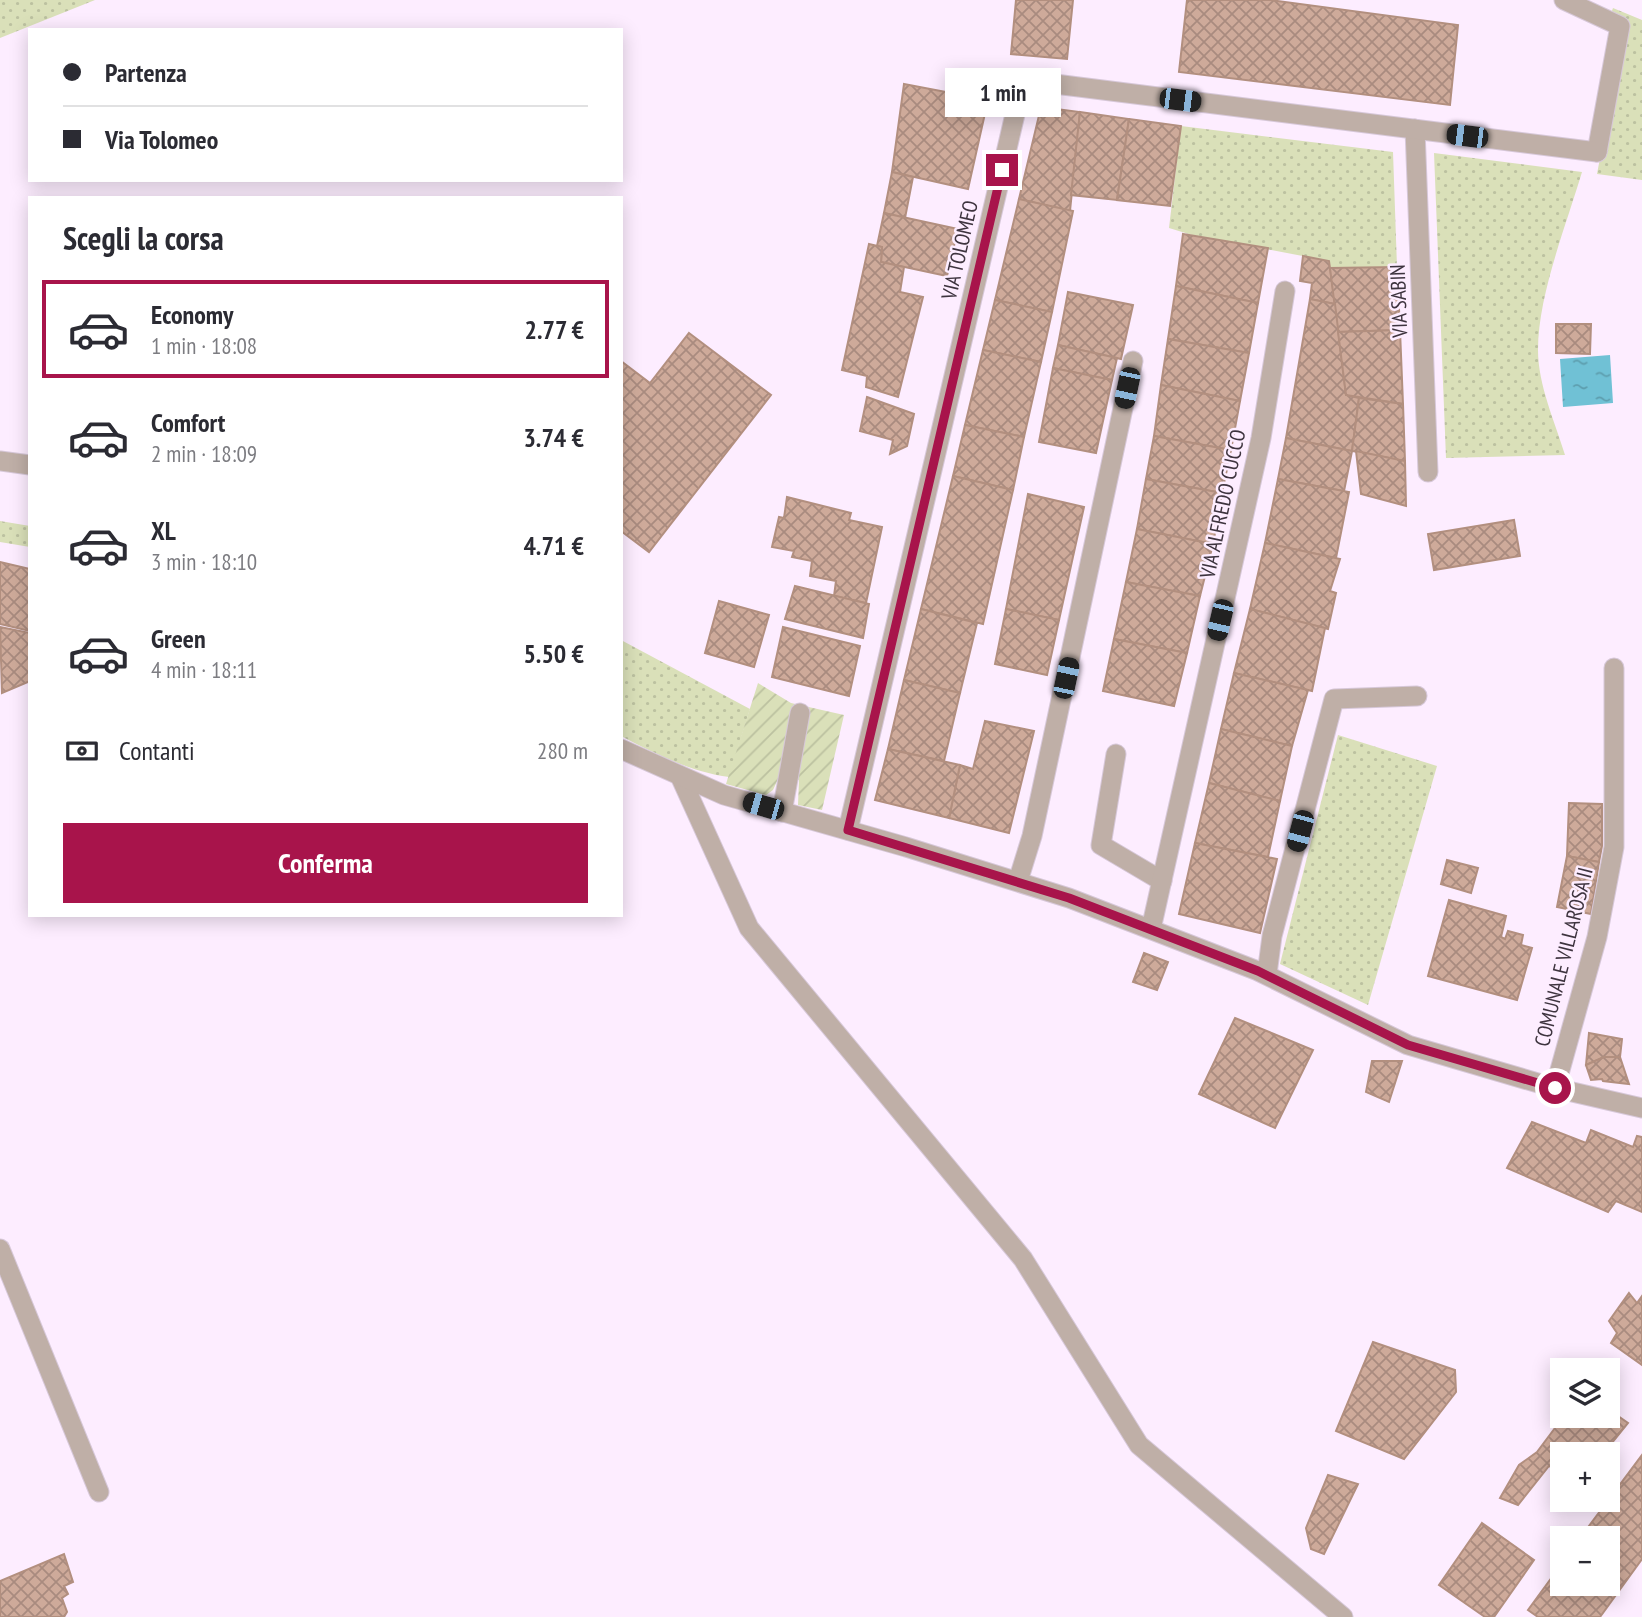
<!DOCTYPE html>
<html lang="it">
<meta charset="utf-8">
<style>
:root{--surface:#fff;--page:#f7f7f7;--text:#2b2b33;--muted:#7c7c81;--line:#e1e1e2;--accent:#a8144b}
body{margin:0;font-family:"PT Sans Narrow",sans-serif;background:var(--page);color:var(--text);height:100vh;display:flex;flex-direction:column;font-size:26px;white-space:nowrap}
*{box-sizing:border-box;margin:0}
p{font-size:23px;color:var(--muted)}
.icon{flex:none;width:38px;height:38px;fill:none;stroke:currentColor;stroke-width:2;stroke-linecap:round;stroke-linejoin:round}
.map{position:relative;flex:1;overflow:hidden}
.panel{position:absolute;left:28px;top:196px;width:595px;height:721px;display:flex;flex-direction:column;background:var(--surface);border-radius:0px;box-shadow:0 4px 18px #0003}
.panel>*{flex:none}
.guide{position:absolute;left:28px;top:28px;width:595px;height:154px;border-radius:0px;box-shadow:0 4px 18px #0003;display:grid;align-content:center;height:154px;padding:0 35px;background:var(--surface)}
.buttons{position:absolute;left:1550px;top:1358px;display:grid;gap:14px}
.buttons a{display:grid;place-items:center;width:70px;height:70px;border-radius:0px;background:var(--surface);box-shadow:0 4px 18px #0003;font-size:35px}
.end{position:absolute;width:32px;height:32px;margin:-16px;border:9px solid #a8144b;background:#fff;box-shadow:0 0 0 4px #fff}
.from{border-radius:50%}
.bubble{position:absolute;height:49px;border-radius:0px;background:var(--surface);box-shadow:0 4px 18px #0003;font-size:23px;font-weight:700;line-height:49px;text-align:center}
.car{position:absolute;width:21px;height:42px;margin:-21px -10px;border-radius:9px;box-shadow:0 0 5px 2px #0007;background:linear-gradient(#222 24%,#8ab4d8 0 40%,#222 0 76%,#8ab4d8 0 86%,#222 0)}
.guide b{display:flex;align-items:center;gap:24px;height:66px;font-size:26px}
.guide b+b{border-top:2px solid var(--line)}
.guide i{width:18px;height:18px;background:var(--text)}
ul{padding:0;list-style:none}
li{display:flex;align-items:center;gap:21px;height:98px;margin:0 14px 10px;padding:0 21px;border:4px solid transparent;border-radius:0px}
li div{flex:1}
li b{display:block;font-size:26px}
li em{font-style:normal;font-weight:700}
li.current{border-color:var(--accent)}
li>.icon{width:63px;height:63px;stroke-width:1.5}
h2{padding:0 35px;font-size:32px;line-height:84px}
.pay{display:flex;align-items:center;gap:18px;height:77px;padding:0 35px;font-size:26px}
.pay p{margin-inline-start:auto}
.cta{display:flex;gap:14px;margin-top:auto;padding:14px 35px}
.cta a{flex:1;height:80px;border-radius:0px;background:var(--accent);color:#fff;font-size:28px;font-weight:700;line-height:80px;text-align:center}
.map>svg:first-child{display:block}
</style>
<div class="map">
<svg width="1642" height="1617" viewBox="0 0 1642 1617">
<defs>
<pattern id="grass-dots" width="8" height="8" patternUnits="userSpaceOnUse" patternTransform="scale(1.75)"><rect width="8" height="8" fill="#dae0b9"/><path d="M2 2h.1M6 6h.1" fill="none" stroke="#bcc1a0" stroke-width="1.8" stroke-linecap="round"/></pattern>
<pattern id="garden-furrows" width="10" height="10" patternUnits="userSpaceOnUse" patternTransform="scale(1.75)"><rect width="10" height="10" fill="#dae0b9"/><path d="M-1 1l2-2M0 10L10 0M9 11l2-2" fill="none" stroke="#bcc1a0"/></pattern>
<pattern id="water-ripples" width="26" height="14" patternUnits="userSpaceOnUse" patternTransform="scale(1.75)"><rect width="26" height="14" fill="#70c1d5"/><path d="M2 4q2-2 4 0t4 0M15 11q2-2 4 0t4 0" fill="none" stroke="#5d9eae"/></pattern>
<pattern id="building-cross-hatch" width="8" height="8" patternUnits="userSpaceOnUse" patternTransform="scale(1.75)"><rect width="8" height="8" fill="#ceaa9a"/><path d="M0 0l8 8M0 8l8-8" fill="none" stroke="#a98b7f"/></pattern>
</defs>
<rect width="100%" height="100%" fill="#fdedff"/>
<g fill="url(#grass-dots)">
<path d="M0 0H95L0 38Z"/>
<path d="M1613 8 1642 20V180L1597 174 1625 25 1610 16Z"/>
<path d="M1181 126 1393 152 1397 267 1330 268 1329 261 1192 235 1169 228Z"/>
<path d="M1434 153 1582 172C1566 226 1538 295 1538 350 1538 385 1555 422 1565 455L1446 458Z"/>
<path d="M0 521 30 526V547L0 542Z"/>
<path d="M621 640 750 709 729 777C691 772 655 754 621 736Z"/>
<path d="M1338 735 1437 766 1368 1005 1280 964Z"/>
</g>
<path fill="url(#garden-furrows)" d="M758 683 791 703 844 715 822 810 798 805 799 780 779 777 773 790 766 795 726 784Z"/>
<path fill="url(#water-ripples)" d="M1610 355 1613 403 1563 407 1560 359Z"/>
<g fill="url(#building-cross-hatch)" stroke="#b28f7f" stroke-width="2">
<path d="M1016 0H1073L1067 59 1011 54Z"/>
<path d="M1187 0H1270L1458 25 1450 105 1179 72Z"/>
<path d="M904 84 988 100 968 189 892 172Z"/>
<path d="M1041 107 1080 112 1070 211 1019 199Z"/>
<path d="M1080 112 1129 119 1117 200 1071 195Z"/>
<path d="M1129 119 1181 126 1170 206 1117 200Z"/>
<path d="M892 172 913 177 905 218 884 213Z"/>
<path d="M1019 199 1073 211 1052 312 995 300Z"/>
<path d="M884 213 958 229 947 276 881 262 882 247 877 246Z"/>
<path d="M1183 234 1268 248 1258 303 1176 286Z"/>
<path d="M869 244 882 247 881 262 904 267 900 292 923 297 898 397 866 387 867 376 842 370Z"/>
<path d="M1303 256 1329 261 1335 304 1310 299 1312 283 1300 281Z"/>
<path d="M1397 267 1400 330 1338 332 1330 268Z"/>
<path d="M1176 286 1258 303 1249 353 1168 339Z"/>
<path d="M1068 292 1133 305 1121 359 1058 345Z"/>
<path d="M1310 299 1335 304 1346 395 1359 398 1352 451 1286 438Z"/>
<path d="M995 300 1052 312 1041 362 983 350Z"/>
<path d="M1556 324H1591L1590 354 1556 353Z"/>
<path d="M1400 330 1403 404 1346 395 1338 332Z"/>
<path d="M689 333 771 395 649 552 621 531V361L650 383Z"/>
<path d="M1168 339 1249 353 1240 401 1161 385Z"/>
<path d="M1058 345 1117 358 1112 380 1053 368Z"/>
<path d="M983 350 1041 362 1024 437 965 425Z"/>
<path d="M1053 368 1112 380 1096 453 1039 442Z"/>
<path d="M1161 385 1240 401 1231 450 1154 436Z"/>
<path d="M867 397 914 414 907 446 890 454 893 440 860 431Z"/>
<path d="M1359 398 1403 404 1405 461 1352 451Z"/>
<path d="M965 425 1024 437 1013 490 953 476Z"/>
<path d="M1154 436 1231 450 1222 493 1146 479Z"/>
<path d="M1286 438 1352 451 1344 491 1278 479Z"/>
<path d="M1356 451 1405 461 1406 506 1361 494Z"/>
<path d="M953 476 1013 490 983 624 921 609Z"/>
<path d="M1146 479 1222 493 1213 544 1137 529Z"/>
<path d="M1278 479 1349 492 1336 558 1265 543Z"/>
<path d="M1028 494 1084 507 1059 620 1006 609Z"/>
<path d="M787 497 851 513 849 520 882 527 866 603 834 596 836 581 810 576 812 561 792 557 794 551 772 547 779 517 784 518Z"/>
<path d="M1514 520 1520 556 1434 570 1428 534Z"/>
<path d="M1137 529 1213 544 1200 596 1126 582Z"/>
<path d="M1265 543 1340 559 1330 591 1336 593 1328 629 1250 609Z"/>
<path d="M0 562 30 569V631L0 624Z"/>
<path d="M1126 582 1200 596 1187 653 1114 639Z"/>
<path d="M795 586 869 604 863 638 785 619Z"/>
<path d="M719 601 769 615 754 667 705 653Z"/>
<path d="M921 609 977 623 960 693 904 680Z"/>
<path d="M1006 609 1059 620 1047 675 995 664Z"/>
<path d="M1250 609 1325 628 1312 691 1234 673Z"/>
<path d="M0 627 30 633V681L2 693Z"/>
<path d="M783 627 860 646 849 696 772 677Z"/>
<path d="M1114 639 1187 653 1174 706 1103 691Z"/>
<path d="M1234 673 1308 690 1292 746 1221 729Z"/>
<path d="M904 680 960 693 944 761 888 749Z"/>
<path d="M985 721 1034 731 1009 833 949 818 960 765 973 769Z"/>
<path d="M1221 729 1292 746 1280 801 1209 783Z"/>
<path d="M888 749 960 765 949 818 875 800Z"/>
<path d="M1209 783 1280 801 1268 857 1195 843Z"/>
<path d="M1569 803 1602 804V846L1599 862 1567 856Z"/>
<path d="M1195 843 1277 859 1260 933 1179 914Z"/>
<path d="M1567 856 1599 862 1591 914 1557 907Z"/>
<path d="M1447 860 1478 868 1471 893 1441 884Z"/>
<path d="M1449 900 1506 916 1501 937 1505 939 1508 931 1523 935 1521 945 1532 948 1517 1000 1428 976Z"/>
<path d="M1144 953 1168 962 1157 990 1133 982Z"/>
<path d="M1235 1018 1313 1050 1275 1128 1199 1094Z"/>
<path d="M1589 1033 1622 1039 1620 1057H1604L1586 1065Z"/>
<path d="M1604 1057H1620L1629 1084 1603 1081 1602 1079 1591 1080 1586 1065Z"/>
<path d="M1372 1061H1402L1389 1102 1366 1092Z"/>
<path d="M1532 1122 1586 1143 1591 1130 1633 1147 1637 1136 1642 1137V1212L1616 1201 1608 1212 1507 1168Z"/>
<path d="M1629 1293 1637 1303 1642 1296V1365L1611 1343 1617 1333 1609 1321Z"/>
<path d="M1373 1342 1455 1370 1456 1392 1404 1459 1336 1431Z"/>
<path d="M1608 1409 1628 1423 1603 1454H1563V1475L1549 1466 1518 1505 1500 1498 1519 1465 1537 1452 1564 1416H1608Z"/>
<path d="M1642 1455V1559L1600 1617H1538L1528 1610 1563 1562V1584H1608V1538H1580Z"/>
<path d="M1328 1475 1358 1484 1324 1554 1311 1549 1306 1528Z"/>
<path d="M1482 1523 1534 1560 1494 1617H1485L1439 1585Z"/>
<path d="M64 1554 73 1582 64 1586 68 1594 62 1598 67 1612 64 1617H0V1581Z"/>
</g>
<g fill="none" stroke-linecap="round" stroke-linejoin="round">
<defs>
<g id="service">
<path d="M1564 0 1620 26 1597 152"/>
<path d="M1116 754 1101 845 1162 881"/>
<path d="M782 812 800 713"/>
<path d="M1267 974 1272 936 1334 699 1417 696"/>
</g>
<g id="minor">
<path d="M1415 129 1428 472"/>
<path d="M680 776 749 928 1023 1259 1139 1445 1343 1617"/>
<path d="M848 830 1023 80 1597 152"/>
<path d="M1018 881 1032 836 1133 361"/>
<path d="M1151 929 1261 438 1285 291"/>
<path d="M1555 1088 1597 937 1614 847V668"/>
<path d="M0 1249 99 1492"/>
</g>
<g id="tertiary">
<path d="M0 461 30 465"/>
<path d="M621 749 724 795 906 847 1069 898 1258 971 1408 1045 1555 1088 1642 1108"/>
</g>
</defs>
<use href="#service" stroke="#d7c8d9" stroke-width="21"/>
<use href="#minor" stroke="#d7c8d9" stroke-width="21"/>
<use href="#tertiary" stroke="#d7c8d9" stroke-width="21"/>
<use href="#service" stroke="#bfafa7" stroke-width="19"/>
<use href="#minor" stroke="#bfafa7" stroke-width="19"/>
<use href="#tertiary" stroke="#bfafa7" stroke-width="19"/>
</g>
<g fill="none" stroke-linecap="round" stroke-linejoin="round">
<path stroke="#a8144b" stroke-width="9" d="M1002 170 848 830 1069 898 1258 971 1408 1045 1555 1088"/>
</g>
<g text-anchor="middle" stroke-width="5" stroke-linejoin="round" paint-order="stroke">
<g font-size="21" fill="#3e343f" stroke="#fdedff">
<text transform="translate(960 250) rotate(-77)" y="7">VIA TOLOMEO</text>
<text transform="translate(1399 301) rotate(-92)" y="7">VIA SABIN</text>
<text transform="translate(1223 504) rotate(-78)" y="7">VIA ALFREDO CUCCO</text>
<text transform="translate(1564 957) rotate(-76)" y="7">COMUNALE VILLAROSA II</text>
</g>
</g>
</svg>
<div class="buttons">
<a><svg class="icon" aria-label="layers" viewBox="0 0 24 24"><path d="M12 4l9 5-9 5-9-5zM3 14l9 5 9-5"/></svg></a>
<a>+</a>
<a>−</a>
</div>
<i class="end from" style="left:1555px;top:1088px"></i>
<i class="end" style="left:1002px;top:170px"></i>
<div class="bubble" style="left:945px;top:68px;width:116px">1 min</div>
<i class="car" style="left:1180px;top:100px;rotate:97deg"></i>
<i class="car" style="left:1467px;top:136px;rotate:277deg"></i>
<i class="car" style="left:1127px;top:388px;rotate:192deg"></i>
<i class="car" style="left:1220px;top:620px;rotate:193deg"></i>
<i class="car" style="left:1066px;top:678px;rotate:12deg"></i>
<i class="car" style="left:763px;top:806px;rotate:286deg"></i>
<i class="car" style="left:1300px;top:831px;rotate:195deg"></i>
<div class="guide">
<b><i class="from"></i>Partenza</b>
<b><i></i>Via Tolomeo</b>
</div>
<section class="panel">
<h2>Scegli la corsa</h2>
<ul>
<li class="current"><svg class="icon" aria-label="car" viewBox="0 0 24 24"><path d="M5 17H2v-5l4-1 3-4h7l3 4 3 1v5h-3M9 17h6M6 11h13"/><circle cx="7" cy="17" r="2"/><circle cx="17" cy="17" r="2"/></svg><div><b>Economy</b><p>1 min · 18:08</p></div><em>2.77 €</em></li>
<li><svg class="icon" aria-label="car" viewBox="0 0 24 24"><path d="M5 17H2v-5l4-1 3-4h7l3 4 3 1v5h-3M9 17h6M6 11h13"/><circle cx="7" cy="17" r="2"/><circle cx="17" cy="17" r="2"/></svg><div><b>Comfort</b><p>2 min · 18:09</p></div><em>3.74 €</em></li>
<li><svg class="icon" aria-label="car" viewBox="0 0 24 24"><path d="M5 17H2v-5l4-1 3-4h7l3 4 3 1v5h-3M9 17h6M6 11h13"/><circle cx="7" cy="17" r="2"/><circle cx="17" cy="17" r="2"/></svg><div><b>XL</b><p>3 min · 18:10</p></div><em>4.71 €</em></li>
<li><svg class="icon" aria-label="car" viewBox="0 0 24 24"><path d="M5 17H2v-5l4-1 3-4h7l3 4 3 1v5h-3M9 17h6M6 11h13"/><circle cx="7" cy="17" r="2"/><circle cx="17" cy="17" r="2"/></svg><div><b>Green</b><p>4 min · 18:11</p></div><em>5.50 €</em></li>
</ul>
<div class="pay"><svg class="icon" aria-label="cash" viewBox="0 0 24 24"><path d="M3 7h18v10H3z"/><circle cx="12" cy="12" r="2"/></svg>Contanti<p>280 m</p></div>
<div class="cta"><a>Conferma</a></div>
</section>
</div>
